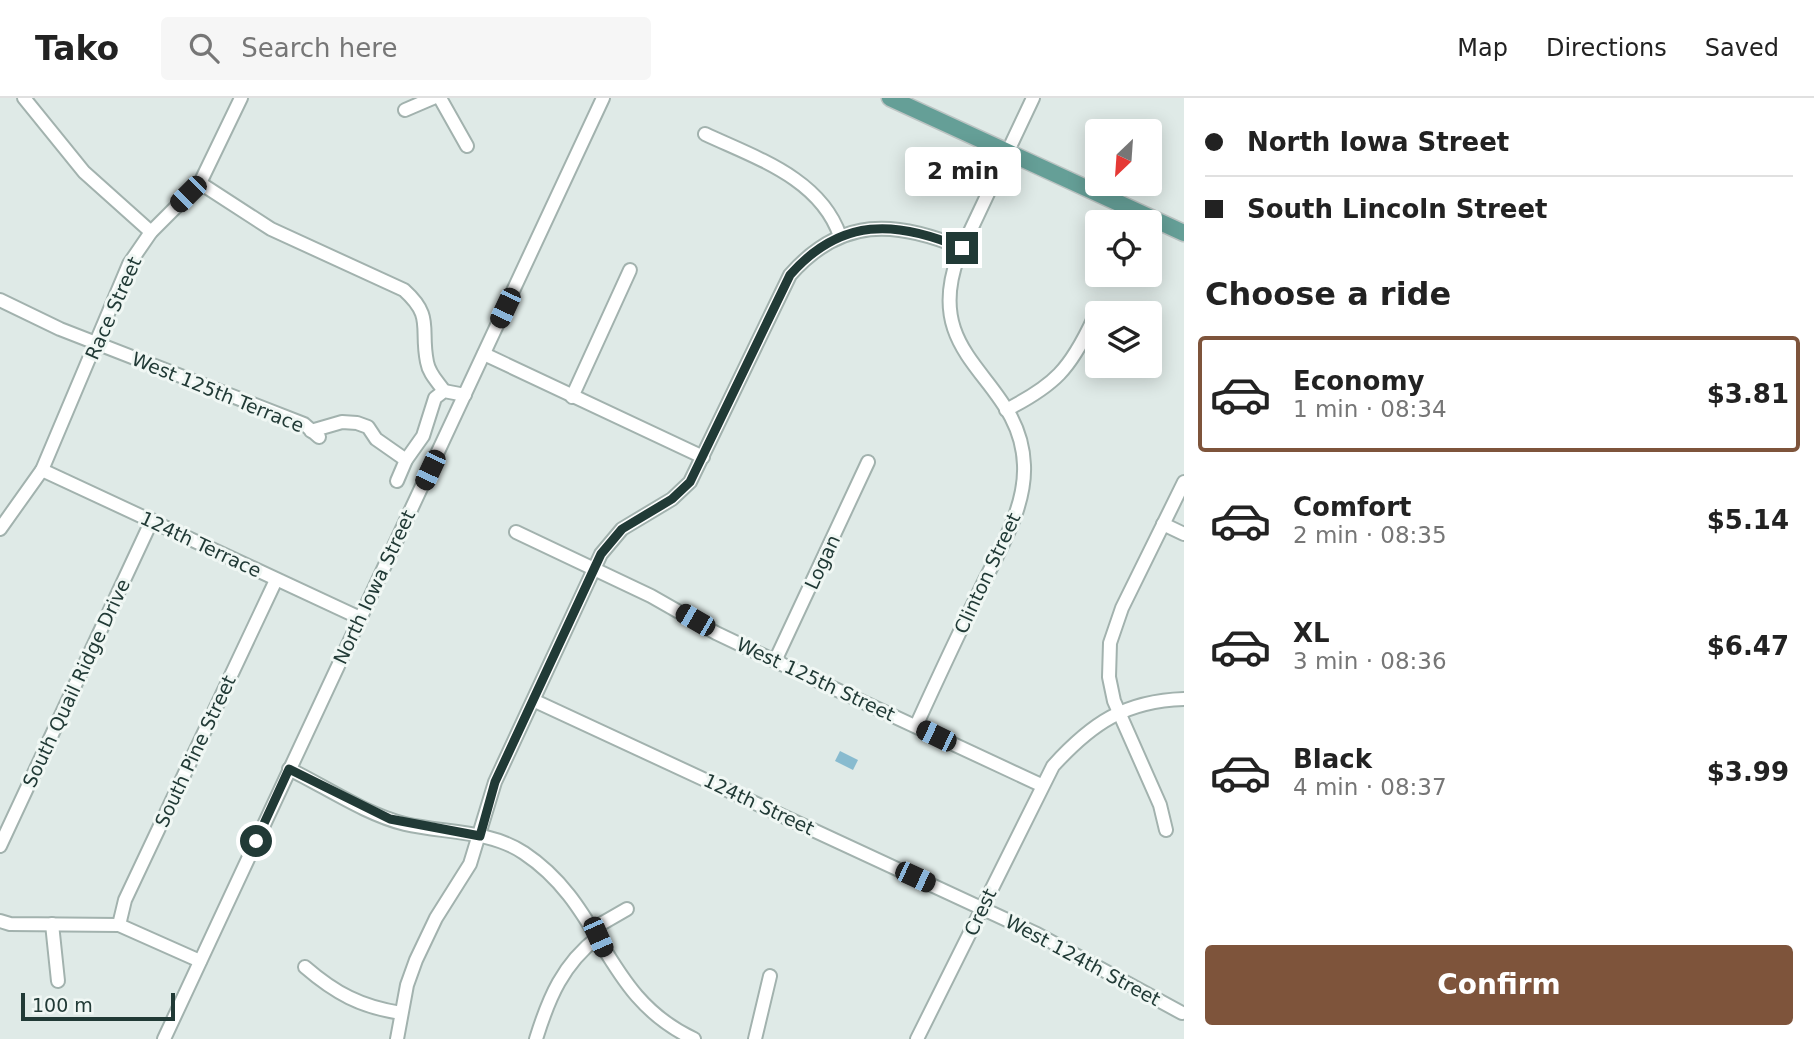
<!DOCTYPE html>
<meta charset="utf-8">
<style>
:root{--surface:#fff;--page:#f6f6f6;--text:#222;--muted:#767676;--line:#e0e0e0;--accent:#7e543b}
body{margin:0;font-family:"DejaVu Sans",sans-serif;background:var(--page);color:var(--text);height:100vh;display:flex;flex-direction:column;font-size:26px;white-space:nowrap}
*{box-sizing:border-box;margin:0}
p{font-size:23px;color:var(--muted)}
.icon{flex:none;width:38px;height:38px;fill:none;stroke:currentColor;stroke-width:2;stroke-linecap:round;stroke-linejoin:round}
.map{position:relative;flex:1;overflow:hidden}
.panel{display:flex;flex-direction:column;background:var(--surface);width:630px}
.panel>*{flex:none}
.hud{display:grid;align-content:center;height:154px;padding:0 21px;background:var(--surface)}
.needle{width:46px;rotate:205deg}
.fabs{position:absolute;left:1085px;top:21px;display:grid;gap:14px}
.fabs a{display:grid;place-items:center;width:77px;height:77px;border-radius:7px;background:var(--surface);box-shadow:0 4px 18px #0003;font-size:35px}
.scale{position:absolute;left:21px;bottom:18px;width:154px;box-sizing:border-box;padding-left:7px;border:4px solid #213a36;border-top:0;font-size:19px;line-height:24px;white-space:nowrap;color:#213a36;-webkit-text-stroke:5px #f0f7f4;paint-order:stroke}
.end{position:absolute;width:32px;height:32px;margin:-16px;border:9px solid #213a36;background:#fff;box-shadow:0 0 0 4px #fff}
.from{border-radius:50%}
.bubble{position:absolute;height:49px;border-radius:7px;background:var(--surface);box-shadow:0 4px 18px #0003;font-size:23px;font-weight:800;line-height:49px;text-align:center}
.car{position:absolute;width:21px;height:42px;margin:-21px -10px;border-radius:9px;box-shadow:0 0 5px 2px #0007;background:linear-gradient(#222 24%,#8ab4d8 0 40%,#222 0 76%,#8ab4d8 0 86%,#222 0)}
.hud b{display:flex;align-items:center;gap:24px;height:66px;font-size:26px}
.hud b+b{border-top:2px solid var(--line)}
.hud i{width:18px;height:18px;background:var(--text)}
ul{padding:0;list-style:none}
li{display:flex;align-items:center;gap:21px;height:116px;margin:0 14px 10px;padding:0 7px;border:4px solid transparent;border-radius:7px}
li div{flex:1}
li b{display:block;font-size:26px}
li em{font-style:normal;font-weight:800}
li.active{border-color:var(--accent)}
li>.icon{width:63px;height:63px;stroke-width:1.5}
h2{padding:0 21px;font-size:32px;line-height:84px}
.button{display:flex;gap:14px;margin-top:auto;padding:14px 21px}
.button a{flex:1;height:80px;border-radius:7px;background:var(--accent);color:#fff;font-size:28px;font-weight:800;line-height:80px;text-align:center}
header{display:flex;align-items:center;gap:42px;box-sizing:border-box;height:98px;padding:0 35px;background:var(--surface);border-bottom:2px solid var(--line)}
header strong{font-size:33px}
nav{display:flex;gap:38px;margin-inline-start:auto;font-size:24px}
.search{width:490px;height:63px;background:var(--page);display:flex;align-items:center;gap:18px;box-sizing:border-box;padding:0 24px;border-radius:7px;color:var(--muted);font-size:26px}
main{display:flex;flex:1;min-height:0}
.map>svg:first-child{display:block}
</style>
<header>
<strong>Tako</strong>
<div class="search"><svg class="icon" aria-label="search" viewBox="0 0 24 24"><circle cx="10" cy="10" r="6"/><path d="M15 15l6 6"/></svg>Search here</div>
<nav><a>Map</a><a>Directions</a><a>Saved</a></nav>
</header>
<main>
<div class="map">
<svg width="1184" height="941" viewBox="0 0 1184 941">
<rect width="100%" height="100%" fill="#dfeae7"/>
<path fill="#88bbcf" d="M840 653 858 662 853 672 835 663Z"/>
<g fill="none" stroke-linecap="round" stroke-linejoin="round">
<defs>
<g id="minor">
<path d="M24 0 84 74 151 134"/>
<path d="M440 0 467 48"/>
<path d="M405 12 433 0"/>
<path d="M705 36C756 60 820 80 840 138"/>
<path d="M200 85 271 131 404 192C434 219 420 230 427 264 429 276 438 284 444 293"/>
<path d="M0 202 60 231 304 326 319 339"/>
<path d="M484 256 703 359"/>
<path d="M572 299 630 172"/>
<path d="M1006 312C1055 287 1070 271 1093 222"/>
<path d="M311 333 342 324 357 325 368 329 376 341 406 362"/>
<path d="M42 372 360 520"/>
<path d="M397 383 406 362 423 338 435 300 444 293 465 297"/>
<path d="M1163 426 1184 436"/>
<path d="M0 431 42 372 129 166 151 134 200 85 241 0"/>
<path d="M516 434 651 498 716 535 775 563 1041 687"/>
<path d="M775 563 868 364"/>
<path d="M535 603 1037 836 1182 915"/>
<path d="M916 628C937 582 958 537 980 492 998 454 1026 411 1024 367 1021 279 920 263 958 159L1033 0"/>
<path d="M289 671C326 689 365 716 405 726 444 735 490 732 524 755 605 809 602 898 694 941"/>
<path d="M1166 732 1160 707 1114 603 1109 579 1110 545 1122 510 1184 384"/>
<path d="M0 748 152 422"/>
<path d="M0 823 10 826 119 827 200 863"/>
<path d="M52 826 58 883"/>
<path d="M119 827 125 802 276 482"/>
<path d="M594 830 627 811"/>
<path d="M305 869C335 895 361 909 401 915"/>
<path d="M164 941 603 0"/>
<path d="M397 941 407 887 416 862 436 820 470 766 495 684 601 456 622 431 672 401 690 384 790 177C841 119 895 122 962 150"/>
<path d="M536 941C549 899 563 866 598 839"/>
<path d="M755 941 770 878"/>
<path d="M917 941 1053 668C1092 625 1125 603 1184 601"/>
</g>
<path id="major" d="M890 0 1184 135"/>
</defs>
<use href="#minor" stroke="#a2b2ae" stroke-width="16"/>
<use href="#major" stroke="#bcc4c3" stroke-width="19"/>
<use href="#minor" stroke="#fff" stroke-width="12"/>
<use href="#major" stroke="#659f97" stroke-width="16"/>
</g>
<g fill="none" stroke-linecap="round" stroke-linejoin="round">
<path stroke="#213a36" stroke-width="9" d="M256 743 289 671 390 721 480 738 495 684 601 456 622 431 672 401 690 384 790 177C841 119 896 122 962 150"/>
</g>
<g text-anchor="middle" stroke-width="6" stroke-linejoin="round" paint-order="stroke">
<g font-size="19" fill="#213a36" stroke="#f0f7f4">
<text transform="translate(113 210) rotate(-66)" y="7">Race Street</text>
<text transform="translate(218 294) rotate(22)" y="7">West 125th Terrace</text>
<text transform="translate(201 446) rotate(25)" y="7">124th Terrace</text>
<text transform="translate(822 464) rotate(-65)" y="7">Logan</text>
<text transform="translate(987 475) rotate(-65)" y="7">Clinton Street</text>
<text transform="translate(374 489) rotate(-65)" y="7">North Iowa Street</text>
<text transform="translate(816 581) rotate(25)" y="7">West 125th Street</text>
<text transform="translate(76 585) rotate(-65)" y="7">South Quail Ridge Drive</text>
<text transform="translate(195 653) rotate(-65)" y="7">South Pine Street</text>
<text transform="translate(759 706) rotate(25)" y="7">124th Street</text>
<text transform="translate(980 814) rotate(-65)" y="7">Crest</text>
<text transform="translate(1083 862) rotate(28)" y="7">West 124th Street</text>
</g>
</g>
</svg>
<div class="fabs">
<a><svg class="needle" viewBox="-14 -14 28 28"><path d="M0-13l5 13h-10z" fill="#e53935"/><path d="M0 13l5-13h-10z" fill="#767676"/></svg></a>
<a><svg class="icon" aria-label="locate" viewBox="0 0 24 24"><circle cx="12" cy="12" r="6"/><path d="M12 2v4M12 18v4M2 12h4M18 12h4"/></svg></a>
<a><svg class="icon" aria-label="layers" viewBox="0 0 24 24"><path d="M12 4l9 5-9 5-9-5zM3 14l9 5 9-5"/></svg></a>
</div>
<div class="scale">100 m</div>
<i class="end from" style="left:256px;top:743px"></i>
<i class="end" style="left:962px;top:150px"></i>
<div class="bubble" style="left:905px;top:49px;width:116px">2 min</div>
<i class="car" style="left:188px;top:96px;rotate:225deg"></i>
<i class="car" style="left:505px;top:210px;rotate:205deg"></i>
<i class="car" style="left:430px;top:372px;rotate:205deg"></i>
<i class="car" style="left:695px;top:522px;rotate:300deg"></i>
<i class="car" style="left:936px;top:638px;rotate:296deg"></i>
<i class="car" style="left:915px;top:779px;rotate:115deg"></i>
<i class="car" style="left:598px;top:839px;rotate:156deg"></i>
</div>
<section class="panel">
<div class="hud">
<b><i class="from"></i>North Iowa Street</b>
<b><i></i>South Lincoln Street</b>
</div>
<h2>Choose a ride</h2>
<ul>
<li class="active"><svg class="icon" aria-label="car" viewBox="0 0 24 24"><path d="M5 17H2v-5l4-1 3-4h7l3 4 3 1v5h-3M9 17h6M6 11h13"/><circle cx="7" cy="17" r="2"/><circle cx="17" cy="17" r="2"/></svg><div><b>Economy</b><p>1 min · 08:34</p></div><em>$3.81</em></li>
<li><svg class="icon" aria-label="car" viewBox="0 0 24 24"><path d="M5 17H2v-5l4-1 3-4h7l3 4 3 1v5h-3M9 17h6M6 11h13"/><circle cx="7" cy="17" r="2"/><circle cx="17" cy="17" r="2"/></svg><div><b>Comfort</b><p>2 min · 08:35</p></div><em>$5.14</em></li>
<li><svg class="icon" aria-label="car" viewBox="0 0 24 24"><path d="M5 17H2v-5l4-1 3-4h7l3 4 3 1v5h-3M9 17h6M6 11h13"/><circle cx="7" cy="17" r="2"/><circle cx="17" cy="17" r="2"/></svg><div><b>XL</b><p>3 min · 08:36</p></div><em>$6.47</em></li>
<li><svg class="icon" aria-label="car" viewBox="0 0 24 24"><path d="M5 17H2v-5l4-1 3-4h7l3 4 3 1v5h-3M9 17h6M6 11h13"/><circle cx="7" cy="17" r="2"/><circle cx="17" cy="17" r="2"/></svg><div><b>Black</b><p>4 min · 08:37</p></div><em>$3.99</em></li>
</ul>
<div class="button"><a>Confirm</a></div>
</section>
</main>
